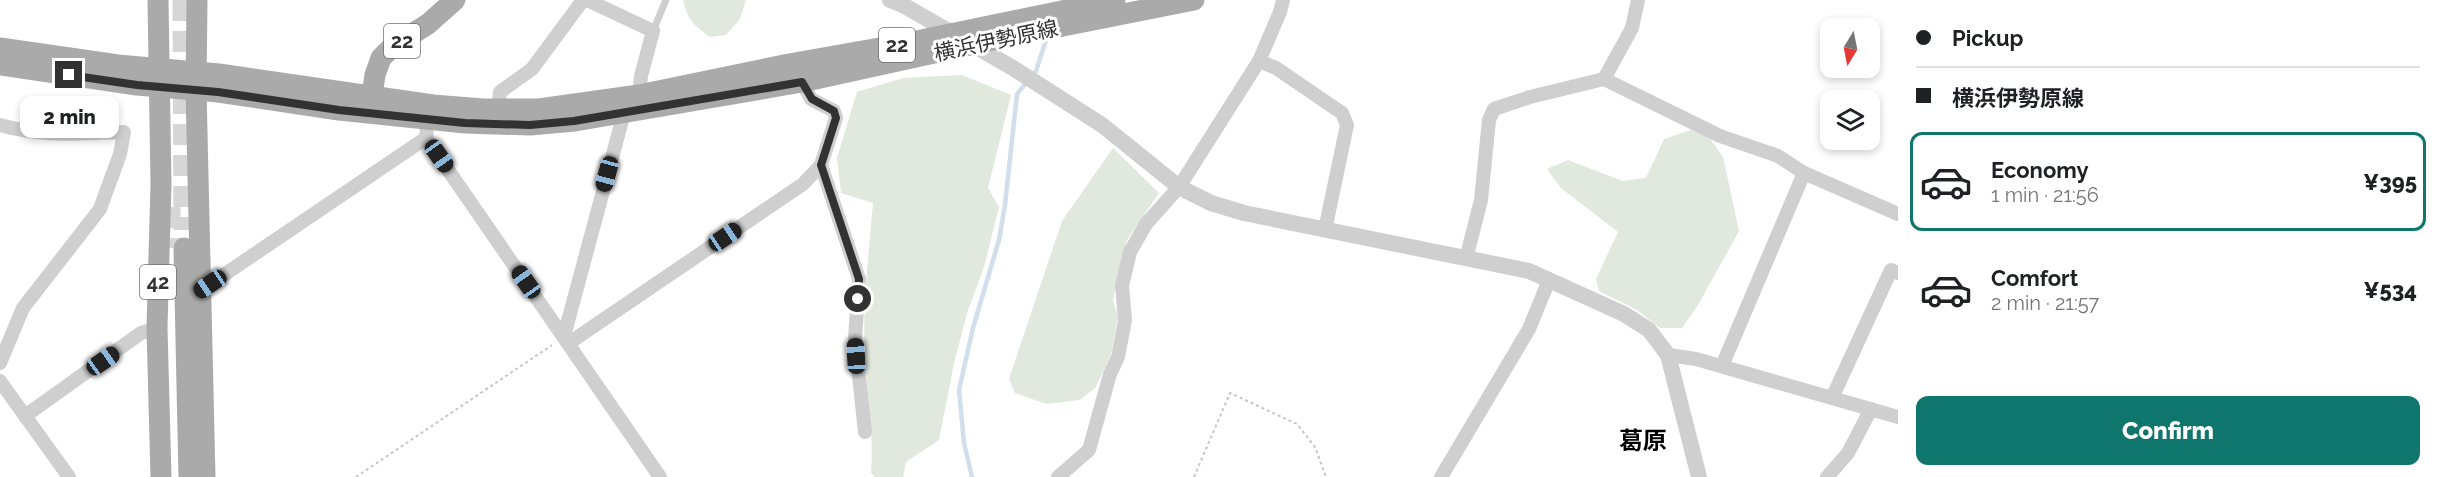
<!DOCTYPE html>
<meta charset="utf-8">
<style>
:root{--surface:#fff;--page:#f6f6f6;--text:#202124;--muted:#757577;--line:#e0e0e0;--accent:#0f766e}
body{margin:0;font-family:Raleway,"Noto Sans JP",sans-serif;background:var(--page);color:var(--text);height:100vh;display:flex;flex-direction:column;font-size:22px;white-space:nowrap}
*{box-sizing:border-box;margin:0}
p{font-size:20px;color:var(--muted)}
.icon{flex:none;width:33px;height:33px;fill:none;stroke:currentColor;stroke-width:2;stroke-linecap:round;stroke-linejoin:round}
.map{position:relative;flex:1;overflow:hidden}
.panel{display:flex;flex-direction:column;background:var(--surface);width:540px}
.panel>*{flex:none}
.banner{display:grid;align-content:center;height:132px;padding:0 18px;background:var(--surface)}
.needle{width:39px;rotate:190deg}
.tools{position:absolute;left:1820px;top:18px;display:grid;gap:12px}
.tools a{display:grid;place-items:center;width:60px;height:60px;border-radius:12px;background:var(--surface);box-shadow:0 3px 9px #0003;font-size:30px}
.end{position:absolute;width:27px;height:27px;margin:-14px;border:8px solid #323232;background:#fff;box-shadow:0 0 0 3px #fff}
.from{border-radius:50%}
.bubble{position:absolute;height:42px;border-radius:12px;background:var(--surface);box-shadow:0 3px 9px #0003;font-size:20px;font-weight:800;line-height:42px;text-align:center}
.car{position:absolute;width:18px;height:36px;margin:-18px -9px;border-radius:8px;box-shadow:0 0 4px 2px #0007;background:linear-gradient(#222 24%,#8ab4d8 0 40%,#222 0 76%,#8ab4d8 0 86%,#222 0)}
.banner b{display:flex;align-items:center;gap:21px;height:57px;font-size:22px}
.banner b+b{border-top:2px solid var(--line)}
.banner i{width:15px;height:15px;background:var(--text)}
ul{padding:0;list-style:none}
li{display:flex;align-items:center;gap:18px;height:99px;margin:0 12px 9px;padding:0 6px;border:3px solid transparent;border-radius:12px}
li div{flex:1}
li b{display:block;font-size:22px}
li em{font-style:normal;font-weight:800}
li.active{border-color:var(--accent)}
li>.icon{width:54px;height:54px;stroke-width:1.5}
.primary-button{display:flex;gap:12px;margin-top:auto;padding:12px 18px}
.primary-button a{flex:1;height:69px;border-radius:12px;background:var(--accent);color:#fff;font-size:24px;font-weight:800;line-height:69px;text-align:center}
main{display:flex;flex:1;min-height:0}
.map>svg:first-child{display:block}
</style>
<main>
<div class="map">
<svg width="1898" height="477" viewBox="0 0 1898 477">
<rect width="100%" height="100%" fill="#fff"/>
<g fill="#e1e8dd">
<path d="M683 0H746L740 19 726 35 710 37C693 24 688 21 683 0Z"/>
<path d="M962 75 1011 95 988 188 999 207 984 267 968 310 954 363 939 440 906 462 903 477H875L871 473C874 433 867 394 865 354 862 304 869 253 873 203L841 193 837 158 857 92 903 78Z"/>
<path d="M1691 130 1709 137 1723 157 1739 231 1698 305 1682 328H1660L1637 310 1599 291 1596 279 1618 232 1561 188 1547 169 1568 160 1623 181 1646 178 1664 139Z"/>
<path d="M1113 148 1159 193 1127 240 1113 300 1118 316 1111 354 1096 387 1080 400 1046 404 1015 393 1009 379 1062 221Z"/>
</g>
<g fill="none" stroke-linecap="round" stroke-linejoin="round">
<path stroke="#d1deeb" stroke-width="4.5" d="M972 477 964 443 959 390 973 328 999 240 1005 205 1017 94 1036 71 1048 34"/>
<g stroke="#d6d6d6" stroke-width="21" stroke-dasharray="21 10" stroke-linecap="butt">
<path d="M183 0 184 230"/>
<path d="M170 207V248"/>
</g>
<g stroke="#c6c6c6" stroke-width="2" stroke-dasharray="3 3" stroke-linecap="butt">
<path d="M356 477 552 345"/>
<path d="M1194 477 1230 393 1297 424 1315 447 1326 477"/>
</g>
<path stroke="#cfcfcf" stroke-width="7" d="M653 31 666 0"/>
<g stroke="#cfcfcf" stroke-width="14">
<path d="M587 0 653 31 641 76 639 95"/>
<path d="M1259 61 1276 68 1342 113 1347 125 1325 230"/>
<path d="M1604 79 1632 28 1638 0"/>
<path d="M498 109 500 92 532 69 583 0"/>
<path d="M428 119 426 138 660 477"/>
<path d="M0 125C47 138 76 133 124 132L120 154 100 209 23 308 0 363"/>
<path d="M821 165 859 279 855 339 865 432"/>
<path d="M1466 259 1481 200 1489 120 1494 109 1530 97 1604 79 1720 136 1778 156 1804 173 1898 214"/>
<path d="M200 291 426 138"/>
<path d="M564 336 620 128 622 120 620 113"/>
<path d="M569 343 803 184 821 165 836 118 834 111 811 99 802 82"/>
<path d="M1668 355 1696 359 1898 417"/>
<path d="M1722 366 1804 173"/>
<path d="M0 381 69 477"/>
<path d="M1832 398 1891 270 1898 273"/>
<path d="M25 416 141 333 157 328"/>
<path d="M1058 477 1089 450 1110 374 1118 357 1125 320 1122 286 1130 252 1146 224 1179 187 1259 61 1280 12 1283 0"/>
<path d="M1441 477 1529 329 1549 280"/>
<path d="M1827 477 1848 453 1871 409"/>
</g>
<path stroke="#cfcfcf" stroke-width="16" d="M890 0 903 5 1013 68 1102 125 1179 187 1211 203 1244 213 1529 271 1624 314 1649 330 1668 355 1699 477"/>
<g stroke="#aaa" stroke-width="21">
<path d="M158 0 161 184 157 328 161 477"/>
<path d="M197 0 196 90 205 477"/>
<path d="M0 48 118 65 219 74 433 105 483 109H539L639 95 789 64 902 44 1115 0"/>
<path d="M0 65 137 85 218 92 339 110 465 123 530 125 575 121 802 82 1007 37 1194 0"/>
<path d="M370 109 375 75 381 58 393 46 428 24 455 0"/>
<path d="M184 248 189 477"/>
</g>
</g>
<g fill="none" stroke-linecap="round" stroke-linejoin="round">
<path stroke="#323232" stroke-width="8" d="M69 75 137 85 218 92 339 110 465 123 530 125 574 121 802 82 812 99 834 111 836 118 821 165 859 279 858 299"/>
</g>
<g text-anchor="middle" stroke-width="6" stroke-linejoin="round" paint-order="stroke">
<g fill="#fff" stroke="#707070" stroke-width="1.5">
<rect x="384" y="24" width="36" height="34" rx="4.5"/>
<rect x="879" y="28" width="36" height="34" rx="4.5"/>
<rect x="140" y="265" width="36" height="34" rx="4.5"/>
</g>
<g font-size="20" font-weight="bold" fill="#323232">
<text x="402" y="48">22</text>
<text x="897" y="52">22</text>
<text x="158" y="289">42</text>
</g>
<g font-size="21" fill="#323232" stroke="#fff">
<text transform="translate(996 41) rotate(-12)" y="7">横浜伊勢原線</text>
</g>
<g font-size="24" font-weight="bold" fill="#000" stroke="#fff">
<text x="1643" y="449">葛原</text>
</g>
</g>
</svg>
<div class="tools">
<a><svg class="needle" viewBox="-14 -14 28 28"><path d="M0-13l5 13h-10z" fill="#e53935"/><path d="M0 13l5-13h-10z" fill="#757577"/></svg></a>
<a><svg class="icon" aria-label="layers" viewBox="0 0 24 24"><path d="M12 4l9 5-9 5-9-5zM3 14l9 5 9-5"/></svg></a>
</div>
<i class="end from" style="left:858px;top:299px"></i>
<i class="end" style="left:69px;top:75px"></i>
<div class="bubble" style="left:20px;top:96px;width:99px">2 min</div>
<i class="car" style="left:439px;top:156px;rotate:145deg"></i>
<i class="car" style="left:607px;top:174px;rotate:195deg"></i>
<i class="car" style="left:725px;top:237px;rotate:56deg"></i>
<i class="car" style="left:526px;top:282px;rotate:325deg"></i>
<i class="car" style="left:210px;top:284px;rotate:236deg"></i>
<i class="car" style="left:856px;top:356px;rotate:357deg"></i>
<i class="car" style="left:103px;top:361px;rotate:55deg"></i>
</div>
<section class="panel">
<div class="banner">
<b><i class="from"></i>Pickup</b>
<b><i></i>横浜伊勢原線</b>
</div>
<ul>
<li class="active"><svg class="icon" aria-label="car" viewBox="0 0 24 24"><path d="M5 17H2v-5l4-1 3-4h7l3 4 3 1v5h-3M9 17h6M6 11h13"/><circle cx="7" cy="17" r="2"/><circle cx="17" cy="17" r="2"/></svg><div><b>Economy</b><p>1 min · 21:56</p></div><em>¥395</em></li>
<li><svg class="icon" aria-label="car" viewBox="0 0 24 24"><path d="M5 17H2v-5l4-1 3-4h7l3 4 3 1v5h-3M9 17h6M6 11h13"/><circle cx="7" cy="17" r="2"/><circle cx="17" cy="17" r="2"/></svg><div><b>Comfort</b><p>2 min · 21:57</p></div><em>¥534</em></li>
</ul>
<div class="primary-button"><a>Confirm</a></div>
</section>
</main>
